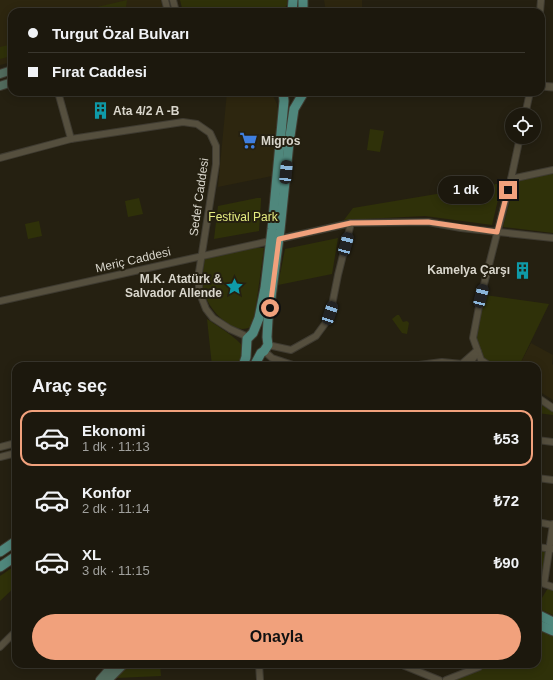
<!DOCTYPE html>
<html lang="tr">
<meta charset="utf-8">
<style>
:root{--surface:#1c180d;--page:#29251b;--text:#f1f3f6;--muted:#a0a09d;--line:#3a372e;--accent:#f1a17c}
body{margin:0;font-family:Helvetica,sans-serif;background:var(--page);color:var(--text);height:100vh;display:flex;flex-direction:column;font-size:15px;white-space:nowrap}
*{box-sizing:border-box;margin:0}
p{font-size:13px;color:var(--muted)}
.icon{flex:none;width:22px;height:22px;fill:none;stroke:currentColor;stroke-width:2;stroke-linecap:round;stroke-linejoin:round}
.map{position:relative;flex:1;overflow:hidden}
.sheet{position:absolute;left:12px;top:362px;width:529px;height:306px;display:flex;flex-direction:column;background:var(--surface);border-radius:12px;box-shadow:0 2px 10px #0003,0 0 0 1px var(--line)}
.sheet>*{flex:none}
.banner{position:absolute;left:8px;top:8px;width:537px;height:88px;border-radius:12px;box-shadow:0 2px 10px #0003,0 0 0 1px var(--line);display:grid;align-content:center;height:88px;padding:0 20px;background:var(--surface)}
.tools{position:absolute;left:505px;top:108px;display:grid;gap:8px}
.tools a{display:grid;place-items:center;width:36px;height:36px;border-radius:50%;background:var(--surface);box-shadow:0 2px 10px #0003,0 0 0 1px var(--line);font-size:20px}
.end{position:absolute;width:18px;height:18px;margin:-9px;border:5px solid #f1a17c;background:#111;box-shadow:0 0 0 2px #111}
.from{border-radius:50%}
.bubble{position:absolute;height:28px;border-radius:14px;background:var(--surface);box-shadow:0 2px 10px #0003,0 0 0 1px var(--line);font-size:13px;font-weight:700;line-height:28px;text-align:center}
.car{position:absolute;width:12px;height:24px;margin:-12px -6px;border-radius:5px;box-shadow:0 0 3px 1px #0007;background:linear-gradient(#222 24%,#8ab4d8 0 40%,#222 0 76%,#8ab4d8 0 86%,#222 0)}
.banner b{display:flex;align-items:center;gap:14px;height:38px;font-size:15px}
.banner b+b{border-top:1px solid var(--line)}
.banner i{width:10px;height:10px;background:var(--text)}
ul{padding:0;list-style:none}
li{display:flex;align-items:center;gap:12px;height:56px;margin:0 8px 6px;padding:0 12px;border:2px solid transparent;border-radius:12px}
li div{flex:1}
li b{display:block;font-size:15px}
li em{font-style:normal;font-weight:700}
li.on{border-color:var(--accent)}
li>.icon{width:36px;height:36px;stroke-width:1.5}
h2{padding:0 20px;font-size:18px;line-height:48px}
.primary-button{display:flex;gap:8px;margin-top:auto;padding:8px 20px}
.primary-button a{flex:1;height:46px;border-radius:24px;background:var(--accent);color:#111;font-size:16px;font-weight:700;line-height:46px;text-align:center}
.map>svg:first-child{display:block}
</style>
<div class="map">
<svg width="553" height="680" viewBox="0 0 553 680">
<rect width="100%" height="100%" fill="#252011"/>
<g fill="#2d260f">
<path d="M0 0H161L164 12H12V62L0 65Z"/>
<path d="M324 0H362V12H326Z"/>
<path d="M227 92H271L277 104 278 118 272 176 218 187Z"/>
<path d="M531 343 553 355 552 364 553 365V400L537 390V366H519Z"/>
</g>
<g fill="#2f3109">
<path d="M127 0 126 7 96 12 93 8Z"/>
<path d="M180 0H287V5L282 12H183Z"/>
<path d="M12 44V56L0 59V47Z"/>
<path d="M370 129 384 131 380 152 367 150Z"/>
<path d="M553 173V233L503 227 515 182Z"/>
<path d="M502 183 492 225 425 216 344 220 353 208Z"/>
<path d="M139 198 143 214 128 217 125 201Z"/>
<path d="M257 198H261V201L259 231 214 239 218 206Z"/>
<path d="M39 221 42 236 28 239 25 224Z"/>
<path d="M338 238 332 274 278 285 285 249Z"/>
<path d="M254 248H264L254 320 251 327C248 328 245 329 242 329 225 328 205 304 203 288 201 278 204 267 205 257Z"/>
<path d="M485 295 549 304 519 366H497L483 358 475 336Z"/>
<path d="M397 315H399L403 322 407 321 409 323 407 334 402 333 392 319Z"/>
<path d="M207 319C216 325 239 339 243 347 245 354 242 360 240 366H212Z"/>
<path d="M537 402 553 412V415L537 413Z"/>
<path d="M537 547 550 548 542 586 537 593Z"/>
<path d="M16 565V586L0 601V576Z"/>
<path d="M548 588 553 590V615L537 608V606Z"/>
<path d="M537 627 553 635V680H452L483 664H537Z"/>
<path d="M128 664H160L161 676 116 678Z"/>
</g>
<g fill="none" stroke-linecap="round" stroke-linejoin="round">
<defs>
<g id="minor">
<path d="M165 0 168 12"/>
<path d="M173 0 176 12"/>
<path d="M540 12 541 0"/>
<path d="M58 92 71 139"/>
<path d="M525 115 530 92"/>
<path d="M0 158 71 139 183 122 197 124 210 133 216 146V164L199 272V291L206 309 213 318 230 329 248 337"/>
<path d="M511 179 553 170"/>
<path d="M279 239 351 223 428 222 461 228 553 238"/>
<path d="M0 301 270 241"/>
<path d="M268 345 291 350 316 336 327 321 332 305 338 275 351 223"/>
<path d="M264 351 272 358 296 366"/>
<path d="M411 366 442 362 462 364"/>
<path d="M490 366 481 360 473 338 481 296 511 179 520 137"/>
<path d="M537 397 553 408"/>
<path d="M537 440 553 442"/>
<path d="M0 447 16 443"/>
<path d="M0 457 16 453"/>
<path d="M537 478 553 480"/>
<path d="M537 522 553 525"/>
<path d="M553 524 544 584 553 587"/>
<path d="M537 547 553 549"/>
<path d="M0 647 16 631"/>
<path d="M101 664 110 668"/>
<path d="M259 664 260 680"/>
<path d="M400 664 439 680"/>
<path d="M446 680 479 667 481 664"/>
</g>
<g id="tertiary">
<path d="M541 86 553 87"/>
<path d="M460 366 477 351"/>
<path d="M467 366 475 355"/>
</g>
<g id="secondary">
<path d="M0 74 12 70"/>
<path d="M0 86 12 82"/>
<path d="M100 680 114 664"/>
<path d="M108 680 124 664"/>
</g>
<g id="primary">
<path d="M292 12 293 0"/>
<path d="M303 12V0"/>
<path d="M243 366 246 357 247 339 253 333 259 318 265 288 272 229 284 101 283 92"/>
<path d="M254 366 261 353 264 351 268 345 267 337 268 320 280 230 289 143 294 109 304 92"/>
<path d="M0 552 16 541"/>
<path d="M0 567 16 556"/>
<path d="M537 614 553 622"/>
<path d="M537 624 553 631"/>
</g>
</defs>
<use href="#minor" stroke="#3f3b31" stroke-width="8"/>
<use href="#tertiary" stroke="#3f3b31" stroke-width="9"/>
<use href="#secondary" stroke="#3f3b31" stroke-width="10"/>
<use href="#primary" stroke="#3f3b31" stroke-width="11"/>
<use href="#minor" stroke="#554f3e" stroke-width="6"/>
<use href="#tertiary" stroke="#554f3e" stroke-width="7"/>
<use href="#secondary" stroke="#526b5d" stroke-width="8"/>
<use href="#primary" stroke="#4f877c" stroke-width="9"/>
</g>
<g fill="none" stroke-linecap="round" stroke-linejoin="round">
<path stroke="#f1a17c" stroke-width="5" d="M270 308 279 239 351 223 428 222 497 232 508 190"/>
</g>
<defs>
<symbol id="building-bare" viewBox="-9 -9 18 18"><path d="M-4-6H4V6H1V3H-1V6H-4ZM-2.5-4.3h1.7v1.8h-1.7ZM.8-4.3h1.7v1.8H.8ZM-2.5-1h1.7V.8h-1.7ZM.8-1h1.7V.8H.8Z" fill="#0f9aa8" stroke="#252011" stroke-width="2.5" paint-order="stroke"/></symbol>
<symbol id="supermarket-bare" viewBox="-9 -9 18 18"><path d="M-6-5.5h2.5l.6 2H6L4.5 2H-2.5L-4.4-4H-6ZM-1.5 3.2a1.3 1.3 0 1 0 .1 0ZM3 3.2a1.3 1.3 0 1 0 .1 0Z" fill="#3f7fe0" stroke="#252011" stroke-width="2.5" paint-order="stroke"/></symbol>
<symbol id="sight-bare" viewBox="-9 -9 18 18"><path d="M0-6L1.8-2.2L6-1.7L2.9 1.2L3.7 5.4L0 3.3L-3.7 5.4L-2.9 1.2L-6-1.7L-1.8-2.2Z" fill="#0f9aa8" stroke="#252011" stroke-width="2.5" paint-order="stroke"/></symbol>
</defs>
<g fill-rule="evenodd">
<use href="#building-bare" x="88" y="98" width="25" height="25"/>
<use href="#supermarket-bare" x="236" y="128" width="25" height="25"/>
<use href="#building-bare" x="510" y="258" width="25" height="25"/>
<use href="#sight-bare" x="222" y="274" width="25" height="25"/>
</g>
<g text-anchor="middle" stroke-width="4" stroke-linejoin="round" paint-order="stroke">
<g font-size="12" font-weight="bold" fill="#d9d6cc" stroke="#252011" text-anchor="start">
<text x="113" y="115">Ata 4/2 A -B</text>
<text x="261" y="145">Migros</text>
<text x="510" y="274" text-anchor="end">Kamelya Çarşı</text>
<text x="222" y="283" text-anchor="end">M.K. Atatürk &amp;<tspan x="222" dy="14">Salvador Allende</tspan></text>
</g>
<g font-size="12" fill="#d9d6cc" stroke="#252011">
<text transform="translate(199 197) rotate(-82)" y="4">Sedef Caddesi</text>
<text transform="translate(133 260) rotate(-13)" y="4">Meriç Caddesi</text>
</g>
<g font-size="12" fill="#e5ec80" stroke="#252011">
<text x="243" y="221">Festival Park</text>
</g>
</g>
</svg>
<div class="tools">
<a><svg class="icon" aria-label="locate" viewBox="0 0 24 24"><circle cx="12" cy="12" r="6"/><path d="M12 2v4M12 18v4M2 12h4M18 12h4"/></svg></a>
</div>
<i class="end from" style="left:270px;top:308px"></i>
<i class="end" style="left:508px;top:190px"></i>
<div class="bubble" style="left:438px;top:176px;width:56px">1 dk</div>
<i class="car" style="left:286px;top:172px;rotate:6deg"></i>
<i class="car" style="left:346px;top:244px;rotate:15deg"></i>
<i class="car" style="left:481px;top:296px;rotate:14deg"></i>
<i class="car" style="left:330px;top:313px;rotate:18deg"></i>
<div class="banner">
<b><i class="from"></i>Turgut Özal Bulvarı</b>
<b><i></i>Fırat Caddesi</b>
</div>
<section class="sheet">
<h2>Araç seç</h2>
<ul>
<li class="on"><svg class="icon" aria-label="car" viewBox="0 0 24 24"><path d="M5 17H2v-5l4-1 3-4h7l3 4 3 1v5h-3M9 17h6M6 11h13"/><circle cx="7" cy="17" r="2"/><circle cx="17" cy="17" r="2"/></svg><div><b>Ekonomi</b><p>1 dk · 11:13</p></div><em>₺53</em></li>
<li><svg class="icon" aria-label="car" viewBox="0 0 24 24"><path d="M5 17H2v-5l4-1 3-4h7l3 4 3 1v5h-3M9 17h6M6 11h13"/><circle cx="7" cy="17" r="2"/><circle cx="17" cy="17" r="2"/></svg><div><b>Konfor</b><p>2 dk · 11:14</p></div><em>₺72</em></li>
<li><svg class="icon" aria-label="car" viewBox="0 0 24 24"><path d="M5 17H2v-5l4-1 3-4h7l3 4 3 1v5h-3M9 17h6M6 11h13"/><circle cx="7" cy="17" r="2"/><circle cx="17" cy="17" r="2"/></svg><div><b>XL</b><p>3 dk · 11:15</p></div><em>₺90</em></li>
</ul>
<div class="primary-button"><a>Onayla</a></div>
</section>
</div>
